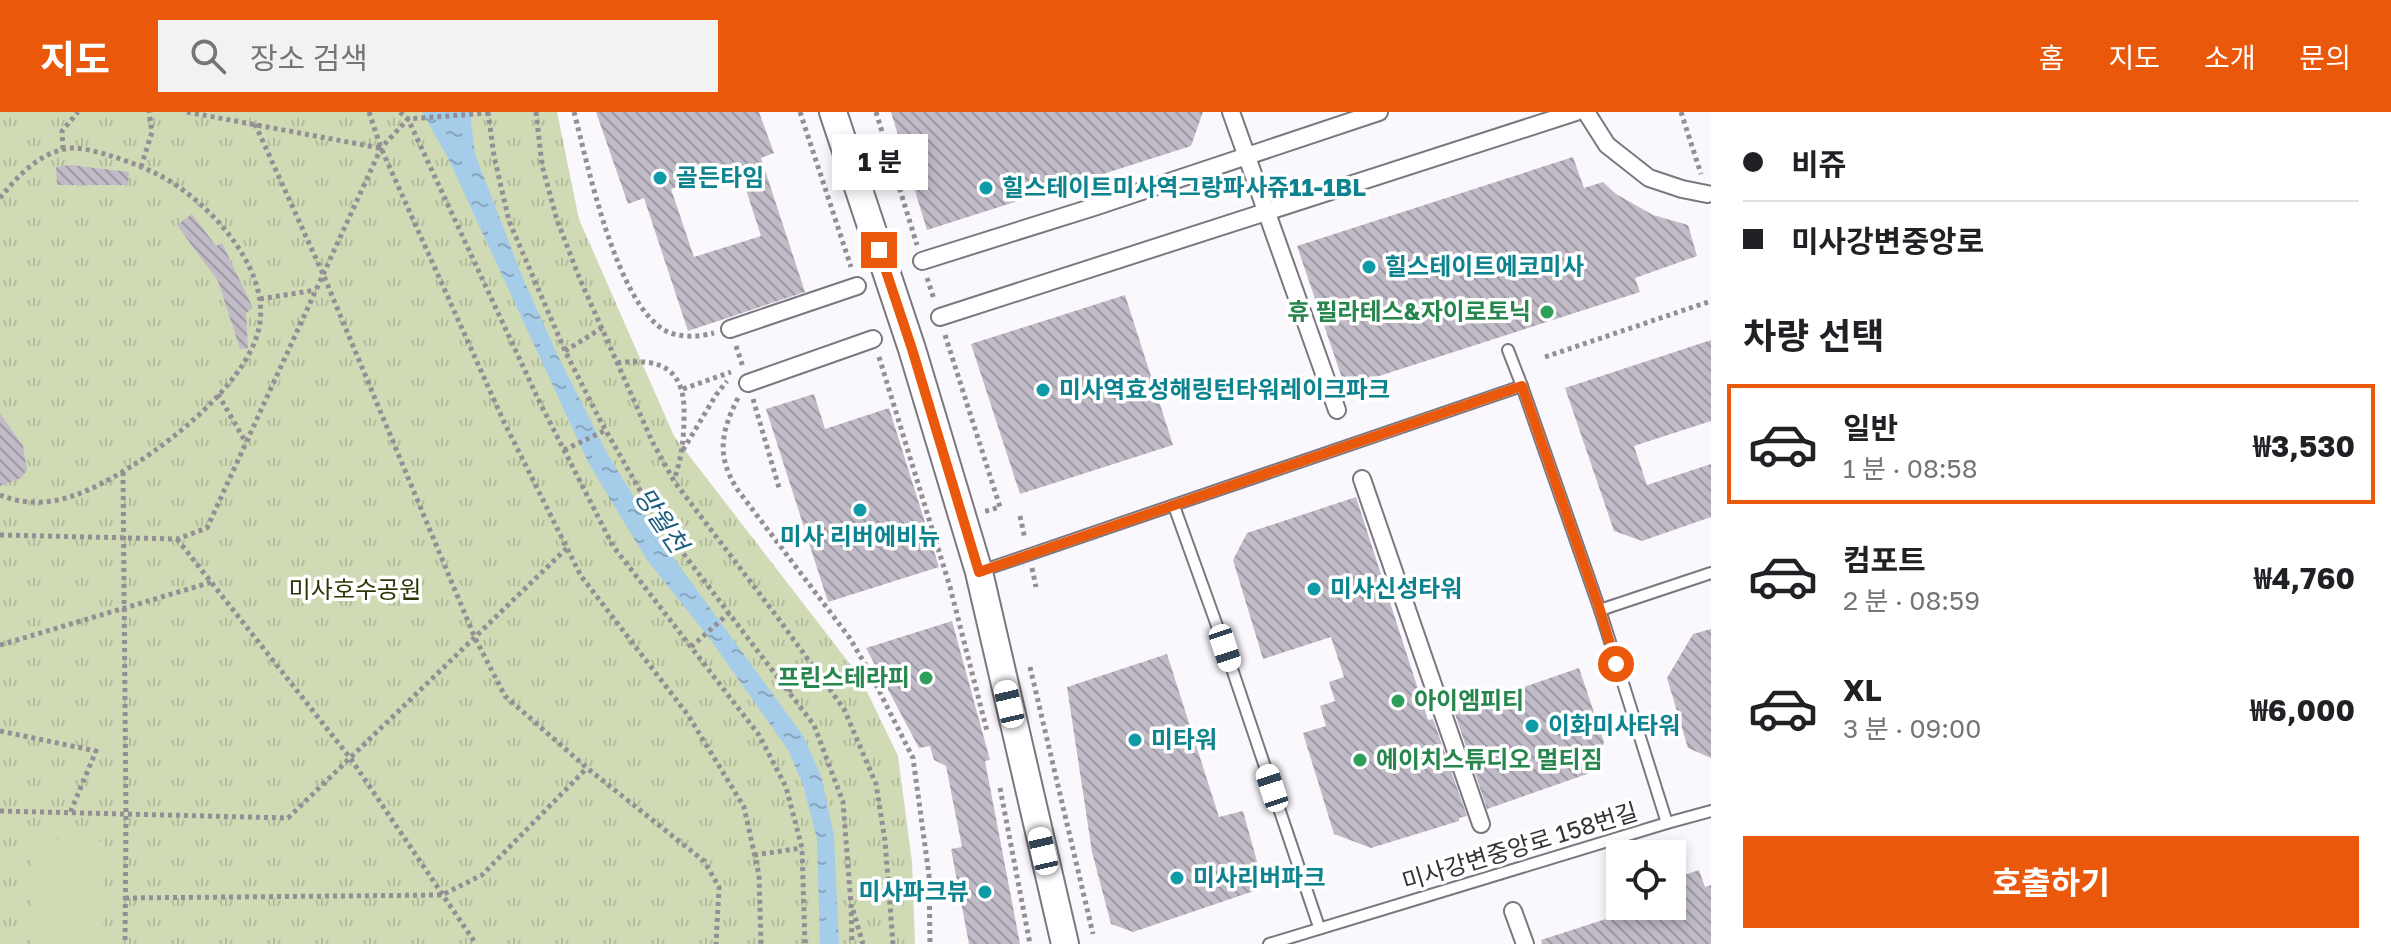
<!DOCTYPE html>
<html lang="ko">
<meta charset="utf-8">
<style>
:root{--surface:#fff;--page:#f2f2f2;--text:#202124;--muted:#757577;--line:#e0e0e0;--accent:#ea580c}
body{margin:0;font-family:"Golos Text","Noto Sans KR",sans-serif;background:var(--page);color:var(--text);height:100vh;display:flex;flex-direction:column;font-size:30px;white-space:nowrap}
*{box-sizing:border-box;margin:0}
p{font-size:26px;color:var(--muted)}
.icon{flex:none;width:44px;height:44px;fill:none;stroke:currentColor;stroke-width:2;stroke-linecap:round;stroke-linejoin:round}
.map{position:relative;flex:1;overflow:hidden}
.details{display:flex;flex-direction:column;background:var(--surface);width:680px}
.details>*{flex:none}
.banner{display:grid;align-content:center;height:176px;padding:0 32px;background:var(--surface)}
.tools{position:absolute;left:1606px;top:728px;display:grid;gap:16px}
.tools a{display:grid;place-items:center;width:80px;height:80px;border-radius:0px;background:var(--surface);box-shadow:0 4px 12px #0003;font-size:40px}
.end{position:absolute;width:36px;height:36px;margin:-18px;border:10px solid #ea580c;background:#fff;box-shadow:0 0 0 4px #fff}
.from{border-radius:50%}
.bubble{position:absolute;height:56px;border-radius:0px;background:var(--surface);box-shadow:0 4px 12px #0003;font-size:26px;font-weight:700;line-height:56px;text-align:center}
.car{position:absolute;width:24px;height:48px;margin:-24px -12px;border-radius:10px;box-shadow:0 0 6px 2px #0007;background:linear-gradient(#fff 24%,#345 0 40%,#fff 0 76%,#345 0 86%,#fff 0)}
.banner b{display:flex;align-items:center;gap:28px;height:76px;font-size:30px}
.banner b+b{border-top:2px solid var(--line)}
.banner i{width:20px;height:20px;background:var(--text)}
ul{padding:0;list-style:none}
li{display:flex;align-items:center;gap:24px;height:120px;margin:0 16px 12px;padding:0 16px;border:4px solid transparent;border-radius:0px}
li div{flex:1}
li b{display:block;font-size:30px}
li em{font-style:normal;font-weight:700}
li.on{border-color:var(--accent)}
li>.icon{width:72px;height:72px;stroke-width:1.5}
h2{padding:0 32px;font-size:36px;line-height:96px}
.action{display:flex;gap:16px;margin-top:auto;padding:16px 32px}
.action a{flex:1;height:92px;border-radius:0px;background:var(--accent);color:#fff;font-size:32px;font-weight:700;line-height:92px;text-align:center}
header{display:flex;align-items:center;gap:48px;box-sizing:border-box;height:112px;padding:0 40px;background:var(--accent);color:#fff}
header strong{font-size:38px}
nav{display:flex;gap:44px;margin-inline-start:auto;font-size:28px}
.search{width:560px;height:72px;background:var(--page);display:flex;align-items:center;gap:20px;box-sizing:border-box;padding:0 28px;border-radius:0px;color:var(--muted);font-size:30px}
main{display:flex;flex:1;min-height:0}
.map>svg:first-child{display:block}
</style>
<header>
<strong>지도</strong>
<div class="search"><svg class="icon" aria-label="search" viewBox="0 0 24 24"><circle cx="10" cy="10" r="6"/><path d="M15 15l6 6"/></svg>장소 검색</div>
<nav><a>홈</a><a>지도</a><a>소개</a><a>문의</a></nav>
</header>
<main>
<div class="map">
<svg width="1711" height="832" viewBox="0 0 1711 832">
<defs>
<pattern id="park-tufts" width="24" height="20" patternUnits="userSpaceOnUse" patternTransform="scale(2)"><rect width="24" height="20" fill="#d0dbb6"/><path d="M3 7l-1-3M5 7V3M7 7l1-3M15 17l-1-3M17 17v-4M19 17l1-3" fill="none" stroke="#b3bc9d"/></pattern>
<pattern id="water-ripples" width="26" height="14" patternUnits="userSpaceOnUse" patternTransform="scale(2)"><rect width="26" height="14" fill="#a5cce8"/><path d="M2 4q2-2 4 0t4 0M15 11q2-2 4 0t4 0" fill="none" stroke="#87a6bd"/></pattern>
<pattern id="building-back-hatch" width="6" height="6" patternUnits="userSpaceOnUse" patternTransform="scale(2)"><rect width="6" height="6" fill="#c0bbc7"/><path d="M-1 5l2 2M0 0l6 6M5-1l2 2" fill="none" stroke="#9d99a3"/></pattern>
</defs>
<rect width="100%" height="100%" fill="#fbf8fd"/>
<path fill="url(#park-tufts)" d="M0 0H557L579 107 674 324 860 565 898 644 912 750 915 832H0Z"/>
<path fill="#d0dbb6" d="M34 726 105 729 101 832H30Z"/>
<path fill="url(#water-ripples)" d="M422 0H470L475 42 522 164 557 242 608 343 662 430 804 625 822 667 834 724 839 832H820L817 727 803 673 788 638 710 527 647 448 589 352 447 44Z"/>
<g fill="url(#building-back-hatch)" fill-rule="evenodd">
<path d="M596 0H759L774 41 761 46 805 180 688 219 644 86 628 92ZM738 53 761 124 694 145 671 77Z"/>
<path d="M891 0H1203L1191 34 927 118Z"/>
<path d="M1573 45 1584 76 1603 70 1616 82 1653 103 1688 113 1697 144 1635 166 1640 180 1345 275 1297 134Z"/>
<path d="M70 53 129 60 128 73H57L56 55Z"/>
<path d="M192 102 216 134 222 131 253 196 246 201 248 236 240 237 218 169 177 113Z"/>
<path d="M1125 183 1173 333 1020 382 971 232Z"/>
<path d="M1711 228V309L1634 334 1647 373 1711 352V405L1642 429 1614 419 1565 276Z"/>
<path d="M814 282 825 317 889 296 939 455 828 490 766 297Z"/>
<path d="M0 301 23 334 27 358 21 366 0 374Z"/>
<path d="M1356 385 1428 608 1433 607 1467 704 1459 706V709L1371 736 1334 722 1303 621 1326 614 1320 594 1335 589 1329 570 1344 565 1331 525 1263 547 1233 448 1247 421Z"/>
<path d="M952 509 990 648 985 649 1020 832H969L951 737 962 735 946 654 934 648 930 634 919 636 866 536Z"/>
<path d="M1711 517V646L1688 636 1667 566 1693 522Z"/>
<path d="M1167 542 1219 705 1243 699 1258 753 1254 779 1133 820 1111 812 1092 740 1067 575Z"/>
<path d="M1579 556 1604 630 1593 660 1487 697 1454 599Z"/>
<path d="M1699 758 1705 775 1711 773V832H1542L1541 828 1646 794H1672V767Z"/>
</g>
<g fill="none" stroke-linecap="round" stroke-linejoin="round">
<defs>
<g id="service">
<path d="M1508 238 1522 274"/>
<path d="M1174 394 1225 536 1319 815"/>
<path d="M981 459 1522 274 1600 498 1667 711 1269 832"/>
<path d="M1600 498 1711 461"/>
<path d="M1667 711 1711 699"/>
</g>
<g id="pedestrian">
<path d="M1231 0 1337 298"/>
<path d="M1586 0 1607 33 1649 66 1682 77 1707 82"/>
<path d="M922 149 1094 95 1379 0"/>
<path d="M940 205 1576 0"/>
<path d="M730 217 857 174"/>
<path d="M748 271 873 227"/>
<path d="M1362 367 1481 712"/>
<path d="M1513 799 1525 832"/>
</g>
<path id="tertiary" d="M833 0 912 237 979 460 1065 832"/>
</defs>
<use href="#service" stroke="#7b7781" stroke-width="14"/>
<use href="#pedestrian" stroke="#7b7781" stroke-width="20"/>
<use href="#tertiary" stroke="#7b7781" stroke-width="30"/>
<g stroke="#939095" stroke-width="5" stroke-dasharray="4 4" stroke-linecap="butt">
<path d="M187 0 380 36"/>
<path d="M369 0 381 36 504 310 581 464 688 603 744 695 759 763 761 832"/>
<path d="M400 0 408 7 540 291 613 434 759 623 786 675 802 736 805 832"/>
<path d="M488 0 494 44 509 109 565 239 601 310 654 403 814 613 843 690 851 793 852 832"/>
<path d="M536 0 542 53 557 108 579 165 652 329 674 369 778 506 844 597 876 672 885 729 893 832"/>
<path d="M574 0C588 53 616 192 666 219 680 226 699 225 714 221"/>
<path d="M800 0 851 155"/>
<path d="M876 0 917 133"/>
<path d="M1681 0 1701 62"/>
<path d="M255 12 323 162 475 526 505 584 587 656 704 749 719 775 716 832"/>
<path d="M63 37 62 19 78 0"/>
<path d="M141 55 152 20 149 0"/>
<path d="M0 86C16 66 35 45 61 38 76 33 93 39 108 43 125 48 143 55 159 63 206 87 268 153 260 210 253 264 179 324 135 352 94 378 48 403 0 383"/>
<path d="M927 166 934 187"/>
<path d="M260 187 316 178"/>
<path d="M945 223 1000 395 983 400"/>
<path d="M736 234 743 255"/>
<path d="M565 239 602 216"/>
<path d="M879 245 950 475 987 619"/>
<path d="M1545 245 1711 189"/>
<path d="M617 251C663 245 686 258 684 306 684 328 681 348 674 368"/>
<path d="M683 277 731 260"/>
<path d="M218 282 245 329"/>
<path d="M738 286C721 320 716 343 737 377L849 525 868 557 913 646 929 763 930 832"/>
<path d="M753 287 780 379"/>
<path d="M564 338 606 318"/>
<path d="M683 338 716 283 727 269"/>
<path d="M123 360 126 703 125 832"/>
<path d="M1020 404 1025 427"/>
<path d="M0 423 177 427 207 416 381 36 408 7 488 1"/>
<path d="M177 427 351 647 476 832"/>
<path d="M1032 456 1036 475"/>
<path d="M0 533 212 470"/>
<path d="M691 535 729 501"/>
<path d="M1030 555 1093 822"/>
<path d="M788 579 819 562"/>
<path d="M0 619 96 639 70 701"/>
<path d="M1000 676 1030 832"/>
<path d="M0 699 288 706 568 435"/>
<path d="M754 743 802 736"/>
<path d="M125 786 442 783 482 763 587 656"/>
<path d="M853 798 863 832"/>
</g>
<use href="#service" stroke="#fff" stroke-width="10"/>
<use href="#pedestrian" stroke="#fff" stroke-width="16"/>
<use href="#tertiary" stroke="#fff" stroke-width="26"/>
</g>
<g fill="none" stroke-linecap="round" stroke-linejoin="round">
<path stroke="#ea580c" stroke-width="10" d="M879 138 912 237 979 460 1522 274 1600 498 1616 552"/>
</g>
<g fill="#0f9aa8" stroke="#fff" stroke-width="3">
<circle cx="660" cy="66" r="8"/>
<circle cx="986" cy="76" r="8"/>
<circle cx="1369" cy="155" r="8"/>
<circle cx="1043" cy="278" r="8"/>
<circle cx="860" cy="398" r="8"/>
<circle cx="1314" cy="477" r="8"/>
<circle cx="1532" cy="614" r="8"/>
<circle cx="1135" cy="628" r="8"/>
<circle cx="1177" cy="766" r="8"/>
<circle cx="985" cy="780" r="8"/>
</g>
<g fill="#2e9e5b" stroke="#fff" stroke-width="3">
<circle cx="1547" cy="200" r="8"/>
<circle cx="926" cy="566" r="8"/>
<circle cx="1398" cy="589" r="8"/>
<circle cx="1360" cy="648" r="8"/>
</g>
<g text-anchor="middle" stroke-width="7" stroke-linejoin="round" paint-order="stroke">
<g font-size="24" font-weight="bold" fill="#0d838f" stroke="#fff" text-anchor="start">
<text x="676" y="74">골든타임</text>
<text x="1002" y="84">힐스테이트미사역그랑파사쥬11-1BL</text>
<text x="1385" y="163">힐스테이트에코미사</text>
<text x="1059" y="286">미사역효성해링턴타워레이크파크</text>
<text x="860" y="433" text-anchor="middle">미사 리버에비뉴</text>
<text x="1330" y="485">미사신성타워</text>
<text x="1548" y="622">이화미사타워</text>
<text x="1151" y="636">미타워</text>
<text x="1193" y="774">미사리버파크</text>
<text x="969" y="788" text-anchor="end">미사파크뷰</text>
</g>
<g font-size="24" font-weight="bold" fill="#27864d" stroke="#fff" text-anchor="end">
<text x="1531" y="208">휴 필라테스&amp;자이로토닉</text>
<text x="910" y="574">프린스테라피</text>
<text x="1414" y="597" text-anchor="start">아이엠피티</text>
<text x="1376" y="656" text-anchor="start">에이치스튜디오 멀티짐</text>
</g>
<g font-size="24" fill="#2c3606" stroke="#fff">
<text x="355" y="486">미사호수공원</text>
</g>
<g font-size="24" fill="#353338" stroke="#fff">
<text transform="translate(1520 735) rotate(-17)" y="8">미사강변중앙로 158번길</text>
</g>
<g font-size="26" font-style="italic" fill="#1c5c80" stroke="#fff">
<text transform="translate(661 408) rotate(56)" y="9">망월천</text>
</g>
</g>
</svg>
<div class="tools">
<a><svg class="icon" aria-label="locate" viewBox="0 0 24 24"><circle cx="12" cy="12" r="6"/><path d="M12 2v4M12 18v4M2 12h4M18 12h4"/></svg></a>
</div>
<i class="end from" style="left:1616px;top:552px"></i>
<i class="end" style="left:879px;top:138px"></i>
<div class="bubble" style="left:832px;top:22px;width:96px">1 분</div>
<i class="car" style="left:1225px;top:536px;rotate:162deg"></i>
<i class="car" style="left:1009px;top:592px;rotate:347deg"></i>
<i class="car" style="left:1272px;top:676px;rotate:342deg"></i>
<i class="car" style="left:1043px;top:739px;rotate:347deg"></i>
</div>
<section class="details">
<div class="banner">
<b><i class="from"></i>비쥬</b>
<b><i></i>미사강변중앙로</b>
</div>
<h2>차량 선택</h2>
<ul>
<li class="on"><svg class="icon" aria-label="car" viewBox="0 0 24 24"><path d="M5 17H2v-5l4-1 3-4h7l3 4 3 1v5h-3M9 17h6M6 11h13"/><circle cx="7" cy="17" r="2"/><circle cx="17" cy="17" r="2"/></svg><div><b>일반</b><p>1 분 · 08:58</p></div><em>₩3,530</em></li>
<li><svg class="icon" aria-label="car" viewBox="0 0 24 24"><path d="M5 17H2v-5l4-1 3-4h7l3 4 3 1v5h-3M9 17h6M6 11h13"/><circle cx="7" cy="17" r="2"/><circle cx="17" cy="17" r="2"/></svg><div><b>컴포트</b><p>2 분 · 08:59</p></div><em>₩4,760</em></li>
<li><svg class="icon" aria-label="car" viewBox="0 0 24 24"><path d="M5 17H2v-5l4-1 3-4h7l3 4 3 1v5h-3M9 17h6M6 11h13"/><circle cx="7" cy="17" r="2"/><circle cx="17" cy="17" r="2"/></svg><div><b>XL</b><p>3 분 · 09:00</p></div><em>₩6,000</em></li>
</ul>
<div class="action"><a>호출하기</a></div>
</section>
</main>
